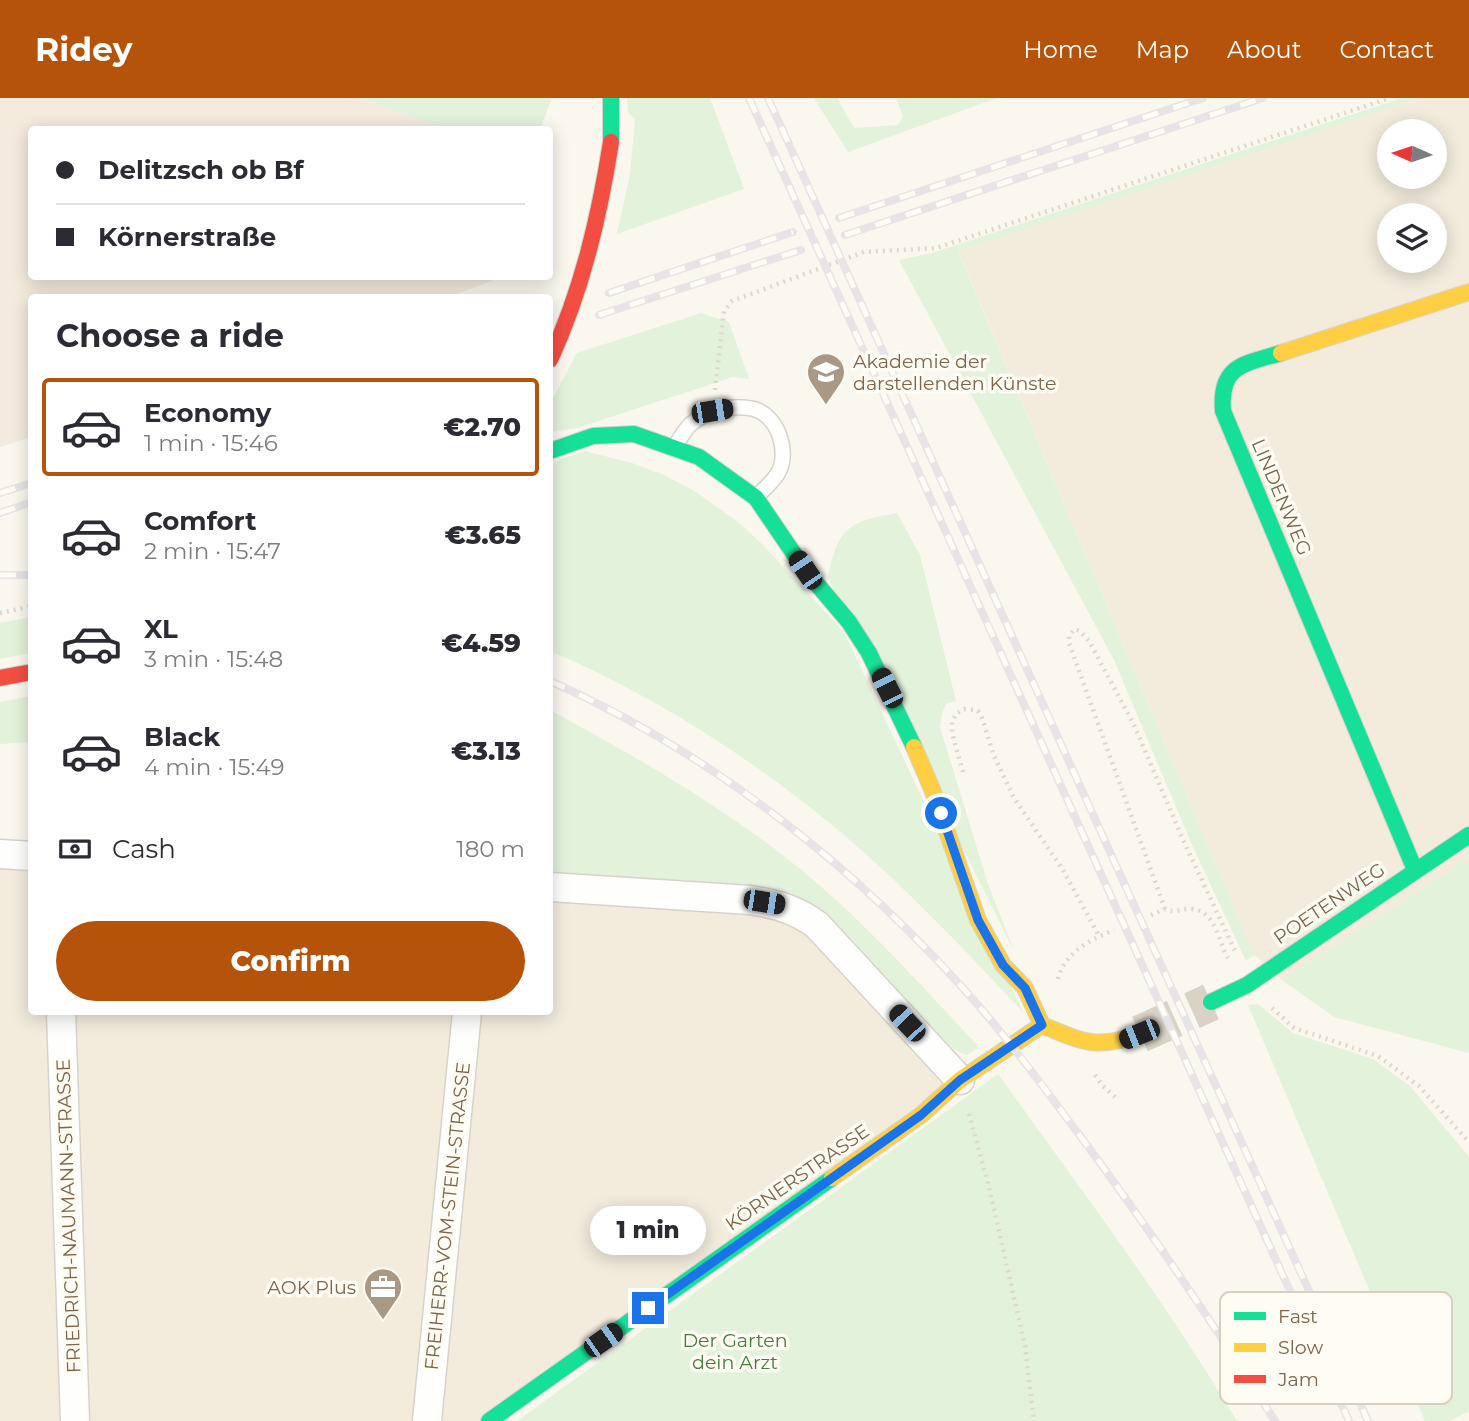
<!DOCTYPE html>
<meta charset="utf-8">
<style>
:root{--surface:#fff;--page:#f2f2f3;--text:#2b2b33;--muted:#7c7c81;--line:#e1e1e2;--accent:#b45309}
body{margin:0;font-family:Montserrat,sans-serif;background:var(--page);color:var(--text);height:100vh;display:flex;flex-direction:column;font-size:26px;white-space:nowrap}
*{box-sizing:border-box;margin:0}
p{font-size:23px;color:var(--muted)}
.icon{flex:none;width:38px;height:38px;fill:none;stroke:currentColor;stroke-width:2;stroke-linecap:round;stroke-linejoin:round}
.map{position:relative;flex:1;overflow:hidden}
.sheet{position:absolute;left:28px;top:196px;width:525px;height:721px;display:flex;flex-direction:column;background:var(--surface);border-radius:7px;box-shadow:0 4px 18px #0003}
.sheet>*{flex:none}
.hud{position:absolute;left:28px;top:28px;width:525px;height:154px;border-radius:7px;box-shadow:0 4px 18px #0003;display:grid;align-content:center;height:154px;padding:0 28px;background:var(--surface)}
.needle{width:46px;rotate:273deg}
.controls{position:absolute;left:1377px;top:21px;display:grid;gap:14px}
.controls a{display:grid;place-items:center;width:70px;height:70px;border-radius:50%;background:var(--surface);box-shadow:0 4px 18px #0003;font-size:35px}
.end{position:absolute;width:32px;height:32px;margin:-16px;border:9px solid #1a73e8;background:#fff;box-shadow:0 0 0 4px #fff}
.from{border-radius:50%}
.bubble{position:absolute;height:49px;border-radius:24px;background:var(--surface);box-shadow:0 4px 18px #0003;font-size:23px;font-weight:800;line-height:49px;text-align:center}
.car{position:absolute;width:21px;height:42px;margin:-21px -10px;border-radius:9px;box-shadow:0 0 5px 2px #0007;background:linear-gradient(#222 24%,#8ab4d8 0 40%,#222 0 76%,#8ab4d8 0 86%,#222 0)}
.hud b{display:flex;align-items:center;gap:24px;height:66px;font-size:26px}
.hud b+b{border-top:2px solid var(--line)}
.hud i{width:18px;height:18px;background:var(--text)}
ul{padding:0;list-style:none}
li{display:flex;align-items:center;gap:21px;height:98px;margin:0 14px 10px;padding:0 14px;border:4px solid transparent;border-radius:7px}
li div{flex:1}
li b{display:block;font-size:26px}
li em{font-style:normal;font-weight:800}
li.on{border-color:var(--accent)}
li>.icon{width:63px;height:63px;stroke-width:1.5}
h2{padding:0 28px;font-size:32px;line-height:84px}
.pay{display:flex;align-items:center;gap:18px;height:77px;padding:0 28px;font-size:26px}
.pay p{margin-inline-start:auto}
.cta{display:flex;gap:14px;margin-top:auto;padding:14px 28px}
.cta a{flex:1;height:80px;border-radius:42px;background:var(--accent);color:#fff;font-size:28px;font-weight:800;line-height:80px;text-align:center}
header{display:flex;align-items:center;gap:42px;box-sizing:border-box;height:98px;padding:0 35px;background:var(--accent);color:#fff}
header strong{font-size:33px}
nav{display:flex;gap:38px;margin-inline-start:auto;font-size:24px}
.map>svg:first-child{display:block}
</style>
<header>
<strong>Ridey</strong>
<nav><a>Home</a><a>Map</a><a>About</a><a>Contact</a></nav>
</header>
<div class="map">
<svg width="1469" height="1323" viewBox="0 0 1469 1323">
<rect width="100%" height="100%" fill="#faf7ef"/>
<g fill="#f3ecdd" fill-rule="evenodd">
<path d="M1420 0H1469V760L1282 882 1254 857 958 152ZM1390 33H1435V79H1390ZM1390 117H1435V163H1390Z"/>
<path d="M0 767 31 769 32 914H550V789L779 806 960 982 489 1323H0Z"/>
</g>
<path fill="#f4eadd" d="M0 0H360L446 31 32 32V178L502 179 446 200H32L31 339 0 349Z"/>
<g fill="#e3f2da">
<path d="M360 0H552L540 31H446Z"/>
<path d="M627 0H710L744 91 617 136 630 76 635 22 628 14Z"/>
<path d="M814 0H837L854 30 898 27 903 19 896 0H997L848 54Z"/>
<path d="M1402 0H1420L958 153 1254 857 1246 863 1193 749 1114 562 899 162 932 155Z"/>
<path d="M701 215 729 224 749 281 733 279 577 330 550 334V306L577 255Z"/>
<path d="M585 353 632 365 664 377 696 394 738 424 762 446 844 534 1023 914C981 869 938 824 893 781 796 689 673 605 550 553V365Z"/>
<path d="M897 415 920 457 956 603 946 606 942 615 940 629 988 786 1015 855 828 480C838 429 848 424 897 415Z"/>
<path d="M31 519V555L0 561V525Z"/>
<path d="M31 598V644L0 646V604Z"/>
<path d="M550 612C631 656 712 702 785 759 856 814 917 883 979 949L967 957 954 952 937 937 815 809C801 799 787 794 770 792L550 778Z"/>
<path d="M1469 760V955L1334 919 1282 882Z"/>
<path d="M1258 906 1293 935 1373 961 1410 988 1469 1059V1313L1450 1323H1425L1248 907Z"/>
<path d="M998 976C1080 1090 1165 1203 1237 1323H517Z"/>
</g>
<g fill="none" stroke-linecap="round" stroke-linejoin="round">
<path stroke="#dad2c6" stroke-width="38" stroke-dasharray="38 19" stroke-linecap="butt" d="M1140 936 1211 904"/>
<defs>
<path id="lane" d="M675 348C680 341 685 331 691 326 707 312 733 306 754 311 778 318 790 354 778 375 773 384 763 392 756 399"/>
<g id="street">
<path d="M0 756 32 758"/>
<path d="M550 789 750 802C776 806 795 811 817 827L960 982"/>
<path d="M61 914 75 1323"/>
<path d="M427 1323 467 914"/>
</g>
<g id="fast">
<path d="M611 0V44"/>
<path d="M1281 255C1244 266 1219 267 1223 313L1415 772"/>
<path d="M550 353 593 338 634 336 699 359 756 400 805 472 849 524 869 555 914 649"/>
<path d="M1211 904 1247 887 1469 737"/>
<path d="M489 1323 832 1080"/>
</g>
<g id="slow">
<path d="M1281 255 1469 194"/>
<path d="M914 649 932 691 978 822 1003 867 1025 890 1042 927"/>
<path d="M832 1080 921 1017 960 982 1042 927C1083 944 1096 952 1140 936"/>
</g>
<path id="jam" d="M0 580 32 574"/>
</defs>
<use href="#lane" stroke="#d8d3ca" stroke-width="17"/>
<use href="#street" stroke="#d8d3ca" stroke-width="31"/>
<use href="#fast" stroke="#d8d3ca" stroke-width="18"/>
<use href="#slow" stroke="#d8d3ca" stroke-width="18"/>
<use href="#jam" stroke="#d8d3ca" stroke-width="18"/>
<g stroke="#ddd7cf" stroke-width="4.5" stroke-dasharray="2 5" stroke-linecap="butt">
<path d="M715 292 724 213 732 203 864 154 936 150 1390 0"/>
<path d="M0 515 32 508"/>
<path d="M963 674 952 635V623L957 615 964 611 973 612 978 613 982 620 994 658 1014 700 1063 772 1099 838"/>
<path d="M1165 811 1069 545V538L1075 531 1080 533 1089 543 1134 627 1184 744 1236 855"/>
<path d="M1151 817 1165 811C1176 816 1181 810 1192 811 1216 813 1218 844 1228 860"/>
<path d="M1058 881C1065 854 1090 842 1114 832"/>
<path d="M1272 910 1294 930 1378 958 1419 988 1469 1044"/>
<path d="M1095 977 1102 987 1116 1000"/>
<path d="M969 1016 988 1085 1025 1248 1034 1323"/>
</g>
<use href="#lane" stroke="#fefefd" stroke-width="14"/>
<use href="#street" stroke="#fefefd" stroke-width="28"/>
<use href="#fast" stroke="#16e098" stroke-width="16"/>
<use href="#slow" stroke="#ffcf43" stroke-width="16"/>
<use href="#jam" stroke="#f24e42" stroke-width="16"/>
<defs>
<g id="rail">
<path d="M749 0 1349 1323"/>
<path d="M768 0 1368 1323"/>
<path d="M839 120 1203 0"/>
<path d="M845 137 1263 0"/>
<path d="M609 195 793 134"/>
<path d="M599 217 801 152"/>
<path d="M0 395 32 385"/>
<path d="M0 415 32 404"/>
<path d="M0 477H32"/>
<path d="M550 583C712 655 860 772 977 906 1013 947 1045 991 1078 1035 1147 1128 1213 1225 1275 1323"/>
</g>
</defs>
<use href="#rail" stroke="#e7e4e6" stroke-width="8"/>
<use href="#rail" stroke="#fffcf3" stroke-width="5" stroke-dasharray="16" stroke-linecap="butt"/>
<defs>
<path id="jam-bridge" d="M550 262C582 192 599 120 611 44"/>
</defs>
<use href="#jam-bridge" stroke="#d8d3ca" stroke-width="18" stroke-linecap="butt"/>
<use href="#jam-bridge" stroke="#f24e42" stroke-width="16"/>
</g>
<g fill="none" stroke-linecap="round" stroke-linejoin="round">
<path stroke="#1a73e8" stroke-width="9" d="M648 1210 921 1017 960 982 1042 927 1025 890 1003 867 978 822 941 715"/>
</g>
<defs>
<symbol id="university-pin" viewBox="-11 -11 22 30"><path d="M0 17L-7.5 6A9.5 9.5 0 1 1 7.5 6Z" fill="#a89884" stroke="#fffcf3"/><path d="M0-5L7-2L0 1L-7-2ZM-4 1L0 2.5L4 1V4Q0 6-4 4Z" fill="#fff"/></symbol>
<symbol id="office-pin" viewBox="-11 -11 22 30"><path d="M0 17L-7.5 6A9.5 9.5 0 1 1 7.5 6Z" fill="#a89884" stroke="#fffcf3"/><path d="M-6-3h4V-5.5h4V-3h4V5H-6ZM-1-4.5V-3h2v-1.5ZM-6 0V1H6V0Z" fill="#fff"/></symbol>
</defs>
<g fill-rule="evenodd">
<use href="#university-pin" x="804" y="252" width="44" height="60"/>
<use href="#office-pin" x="361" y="1167" width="44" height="60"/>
</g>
<g text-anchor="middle" stroke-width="7" stroke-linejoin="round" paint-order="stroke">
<g font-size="19" fill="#7c654b" stroke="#fffcf3" text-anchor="start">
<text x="853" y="270">Akademie der<tspan x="853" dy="22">darstellenden Künste</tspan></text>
<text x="356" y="1196" text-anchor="end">AOK Plus</text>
</g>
<g font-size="19" fill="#7c654b" stroke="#fffcf3">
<text transform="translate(1282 399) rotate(67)" y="7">LINDENWEG</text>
<text transform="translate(1329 805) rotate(-34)" y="7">POETENWEG</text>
<text transform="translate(797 1079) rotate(-35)" y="7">KÖRNERSTRASSE</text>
<text transform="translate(68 1118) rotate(-92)" y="7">FRIEDRICH-NAUMANN-STRASSE</text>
<text transform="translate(447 1118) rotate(-84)" y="7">FREIHERR-VOM-STEIN-STRASSE</text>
</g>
<g font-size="19" fill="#477c3f" stroke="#fffcf3">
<text x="735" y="1249">Der Garten<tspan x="735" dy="22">dein Arzt</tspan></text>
</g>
</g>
<rect x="1220" y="1194" width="232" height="112" rx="10" fill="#fffcf3" stroke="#d8cfc1" stroke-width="2"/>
<rect x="1234" y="1214" width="32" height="8" fill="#16e098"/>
<rect x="1234" y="1245" width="32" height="9" fill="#ffcf43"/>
<rect x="1234" y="1277" width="32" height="8" fill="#f24e42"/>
<g font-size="19" fill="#7c654b">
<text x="1278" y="1225">Fast</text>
<text x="1278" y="1256">Slow</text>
<text x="1278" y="1288">Jam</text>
</g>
</svg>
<div class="controls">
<a><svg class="needle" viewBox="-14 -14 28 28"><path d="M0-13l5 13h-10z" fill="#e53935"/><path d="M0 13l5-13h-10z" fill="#7c7c81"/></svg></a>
<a><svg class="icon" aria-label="layers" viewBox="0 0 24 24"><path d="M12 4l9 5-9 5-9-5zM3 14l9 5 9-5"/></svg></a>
</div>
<i class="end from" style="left:941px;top:715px"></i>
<i class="end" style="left:648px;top:1210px"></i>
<div class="bubble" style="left:590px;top:1108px;width:116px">1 min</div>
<i class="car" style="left:712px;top:313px;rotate:81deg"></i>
<i class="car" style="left:805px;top:472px;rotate:326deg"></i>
<i class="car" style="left:887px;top:590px;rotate:333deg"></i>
<i class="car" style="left:764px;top:804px;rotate:99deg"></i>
<i class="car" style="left:907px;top:925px;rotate:317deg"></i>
<i class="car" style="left:1139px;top:936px;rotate:248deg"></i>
<i class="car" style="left:603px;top:1242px;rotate:55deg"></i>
<div class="hud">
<b><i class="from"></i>Delitzsch ob Bf</b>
<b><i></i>Körnerstraße</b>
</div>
<section class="sheet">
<h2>Choose a ride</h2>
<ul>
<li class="on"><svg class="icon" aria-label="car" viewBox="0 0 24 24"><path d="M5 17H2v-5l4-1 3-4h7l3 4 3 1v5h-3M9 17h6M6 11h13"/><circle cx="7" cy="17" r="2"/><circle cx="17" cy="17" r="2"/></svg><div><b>Economy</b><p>1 min · 15:46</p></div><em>€2.70</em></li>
<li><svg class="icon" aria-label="car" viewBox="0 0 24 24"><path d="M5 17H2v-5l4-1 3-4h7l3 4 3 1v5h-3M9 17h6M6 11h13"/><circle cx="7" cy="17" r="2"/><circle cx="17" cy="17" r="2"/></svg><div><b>Comfort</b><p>2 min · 15:47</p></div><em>€3.65</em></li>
<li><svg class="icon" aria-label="car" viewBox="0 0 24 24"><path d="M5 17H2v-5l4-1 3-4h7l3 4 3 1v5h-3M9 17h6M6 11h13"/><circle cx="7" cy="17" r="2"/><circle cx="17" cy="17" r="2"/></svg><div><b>XL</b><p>3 min · 15:48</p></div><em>€4.59</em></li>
<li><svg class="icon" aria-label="car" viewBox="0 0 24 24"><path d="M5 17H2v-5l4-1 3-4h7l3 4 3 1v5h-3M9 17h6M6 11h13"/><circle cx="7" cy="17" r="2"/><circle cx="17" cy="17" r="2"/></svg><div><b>Black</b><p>4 min · 15:49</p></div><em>€3.13</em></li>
</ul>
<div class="pay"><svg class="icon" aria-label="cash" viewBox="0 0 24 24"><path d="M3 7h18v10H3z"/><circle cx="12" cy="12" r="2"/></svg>Cash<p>180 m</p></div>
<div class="cta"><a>Confirm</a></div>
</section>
</div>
